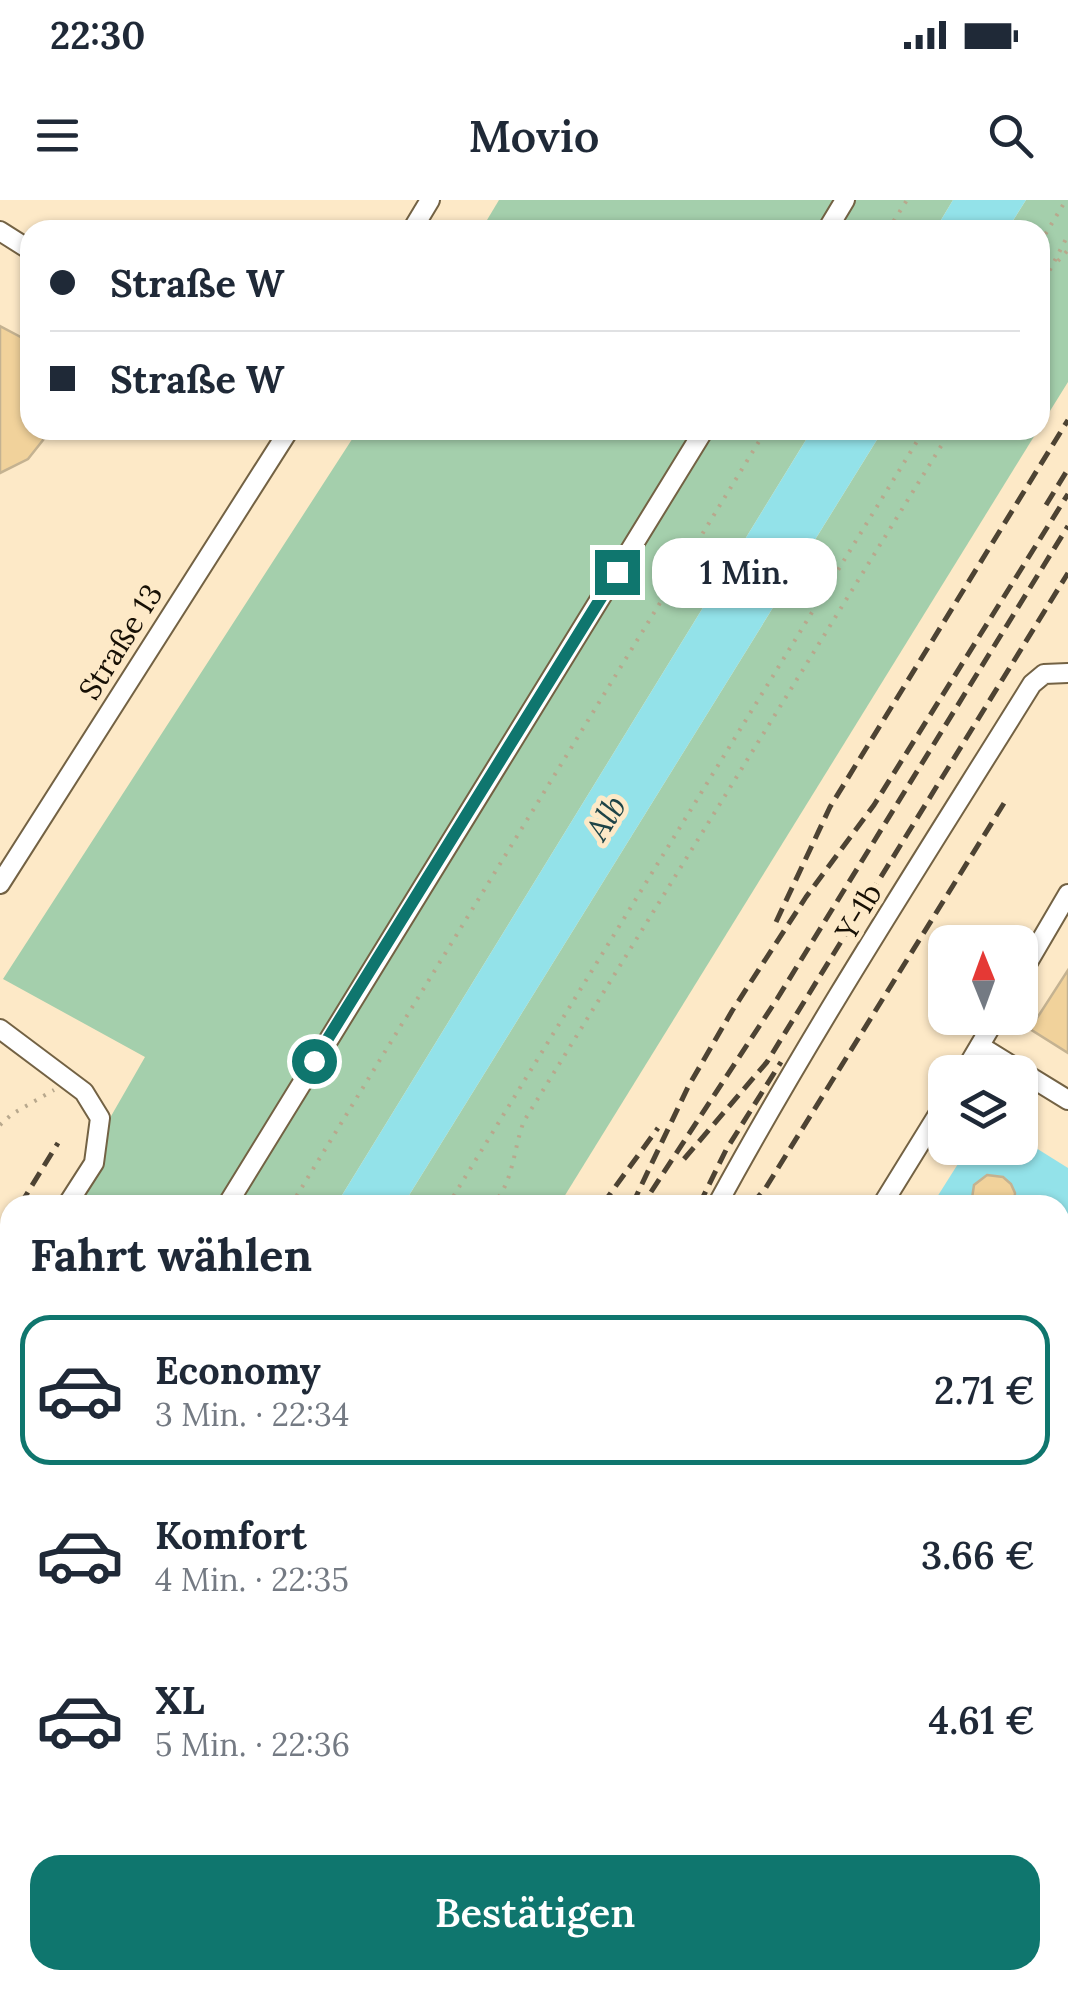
<!DOCTYPE html>
<html lang="de">
<meta charset="utf-8">
<style>
:root{--surface:#fff;--page:#f6f6f7;--text:#1f2937;--muted:#747a83;--line:#e0e1e3;--accent:#0f766e}
body{margin:0;font-family:Lora,serif;background:var(--page);color:var(--text);height:100vh;display:flex;flex-direction:column;font-size:38px;white-space:nowrap}
*{box-sizing:border-box;margin:0}
p{font-size:32px;color:var(--muted)}
.icon{flex:none;width:55px;height:55px;fill:none;stroke:currentColor;stroke-width:2;stroke-linecap:round;stroke-linejoin:round}
.map{position:relative;flex:1;overflow:hidden}
.side{position:absolute;left:0px;top:995px;width:1070px;height:795px;display:flex;flex-direction:column;background:var(--surface);border-radius:30px 30px 0 0;box-shadow:0 2px 8px #0004}
.side>*{flex:none}
.top-card{position:absolute;left:20px;top:20px;width:1030px;height:220px;border-radius:30px;box-shadow:0 2px 8px #0004;display:grid;align-content:center;height:220px;padding:0 30px;background:var(--surface)}
.needle{width:65px;rotate:359deg}
.buttons{position:absolute;left:928px;top:725px;display:grid;gap:20px}
.buttons a{display:grid;place-items:center;width:110px;height:110px;border-radius:20px;background:var(--surface);box-shadow:0 2px 8px #0004;font-size:50px}
.end{position:absolute;width:45px;height:45px;margin:-22px;border:12px solid #0f766e;background:#fff;box-shadow:0 0 0 5px #fff}
.from{border-radius:50%}
.bubble{position:absolute;height:70px;border-radius:30px;background:var(--surface);box-shadow:0 2px 8px #0004;font-size:32px;font-weight:600;line-height:70px;text-align:center}
.top-card b{display:flex;align-items:center;gap:35px;height:95px;font-size:38px}
.top-card b+b{border-top:2px solid var(--line)}
.top-card i{width:25px;height:25px;background:var(--text)}
ul{padding:0;list-style:none}
li{display:flex;align-items:center;gap:30px;height:150px;margin:0 20px 15px;padding:0 10px;border:5px solid transparent;border-radius:30px}
li div{flex:1}
li b{display:block;font-size:38px}
li em{font-style:normal;font-weight:600}
li.on{border-color:var(--accent)}
li>.icon{width:90px;height:90px;stroke-width:1.5}
h2{padding:0 30px;font-size:45px;line-height:120px}
.cta{display:flex;gap:20px;margin-top:auto;padding:20px 30px}
.cta a{flex:1;height:115px;border-radius:30px;background:var(--accent);color:#fff;font-size:40px;font-weight:600;line-height:115px;text-align:center}
.status{display:flex;justify-content:space-between;align-items:center;height:70px;padding:0 50px;background:var(--surface);direction:ltr}
.status svg{height:28px;fill:currentColor}
header{display:flex;justify-content:space-between;align-items:center;height:130px;padding:0 30px;background:var(--surface);font-size:45px;font-weight:600}
.map>svg:first-child{display:block}
</style>
<div class="status"><b>22:30</b><svg viewBox="0 0 49 12"><path d="M0 12V9h3v3zM5 12V6h3v6zM10 12V3h3v9zM15 12V0h3v12zM26 1h20v11H26zM47 4h2v5h-2z"/></svg></div>
<header><svg class="icon" aria-label="menu" viewBox="0 0 24 24"><path d="M4 6h16M4 12h16M4 18h16"/></svg>Movio<svg class="icon" aria-label="search" viewBox="0 0 24 24"><circle cx="10" cy="10" r="6"/><path d="M15 15l6 6"/></svg></header>
<div class="map">
<svg width="1068" height="1790" viewBox="0 0 1068 1790">
<rect width="100%" height="100%" fill="#fde9c7"/>
<g fill="#a4cfac">
<path d="M499 0H953L935 30H481Z"/>
<path d="M1026 0H1068V182L1040 227V30H1007Z"/>
<path d="M358 230H812L336 1005H60L145 857 3 779Z"/>
<path d="M883 230H1038L559 1005H403Z"/>
<path d="M10 1092V1536L0 1553V1110Z"/>
<path d="M10 1640V1780H81L74 1790H0V1656Z"/>
</g>
<g fill="#93e2e9">
<path d="M953 0H1026L1007 30H935Z"/>
<path d="M812 230H883L403 1005H336Z"/>
<path d="M1020 938 1068 968V1112L1060 1106V1005H932L968 948H1020Z"/>
<path d="M1060 1120 1068 1125V1320L1060 1315Z"/>
<path d="M1060 1427 1068 1432V1645L1060 1640Z"/>
<path d="M10 1536V1640L0 1656V1553Z"/>
<path d="M655 1780H1004L998 1790H671Z"/>
</g>
<g fill="#f1d29b" stroke="#c4b291" stroke-width="2.5">
<path d="M0 126 30 142V230H51L28 259 0 273Z"/>
<path d="M1068 770V853L1030 829Z"/>
<path d="M987 975 1003 977 1011 984 1015 993 1014 1005H971L974 985Z"/>
</g>
<g fill="none" stroke-linecap="round" stroke-linejoin="round">
<defs>
<g id="minor">
<path d="M412 30 430 0"/>
<path d="M827 30 845 0"/>
<path d="M0 31 30 50"/>
<path d="M0 684 289 230"/>
<path d="M1020 776 1068 694"/>
<path d="M0 829 84 892 100 918 94 963 67 1005"/>
<path d="M980 846 1068 900"/>
<path d="M964 872 996 818"/>
<path d="M227 1005 704 230"/>
<path d="M717 1005C814 827 925 656 1032 484L1044 474 1068 473"/>
<path d="M882 1005 945 903"/>
<path d="M0 1114 10 1098"/>
<path d="M0 1376 10 1360"/>
<path d="M1060 1394 1068 1399"/>
<path d="M1060 1695 1068 1700"/>
<path d="M283 1780 285 1790"/>
<path d="M575 1780 591 1790"/>
<path d="M159 1790 165 1780"/>
<path d="M252 1790 258 1780"/>
</g>
</defs>
<use href="#minor" stroke="#736244" stroke-width="22"/>
<g stroke="#b8a88d" stroke-width="4" stroke-dasharray="2.5 8" stroke-linecap="butt">
<path d="M888 30 907 0"/>
<path d="M1040 43 1066 0"/>
<path d="M1058 61 1068 50"/>
<path d="M1040 89 1068 35"/>
<path d="M0 925 12 914 54 890"/>
<path d="M291 1005 766 230"/>
<path d="M448 1005 924 230"/>
<path d="M492 1005C514 983 513 949 524 921L951 230"/>
<path d="M1060 1086 1068 1091"/>
<path d="M1060 1138 1068 1143"/>
<path d="M1060 1276 1068 1263"/>
<path d="M0 1478 10 1462"/>
<path d="M0 1727 10 1711"/>
<path d="M4 1790 10 1770"/>
</g>
<use href="#minor" stroke="#fff" stroke-width="18"/>
<g stroke="#4d4333" stroke-width="5" stroke-dasharray="15 8" stroke-linecap="butt">
<path d="M1046 305 1068 269"/>
<path d="M776 722 830 607 1068 220"/>
<path d="M684 959 767 862 1068 373"/>
<path d="M651 992 777 799 1068 326"/>
<path d="M20 1005 58 943"/>
<path d="M602 1005 658 928"/>
<path d="M632 1005 688 887 732 811 806 697 874 605 1068 294"/>
<path d="M699 1005 726 950 781 862"/>
<path d="M751 1005 765 989 1006 600"/>
<path d="M0 1038 10 1021"/>
<path d="M303 1780 305 1790"/>
<path d="M93 1790 101 1780"/>
<path d="M116 1790 123 1780"/>
<path d="M143 1790 149 1780"/>
<path d="M174 1790 179 1780"/>
<path d="M201 1790 207 1780"/>
<path d="M231 1790 237 1780"/>
</g>
</g>
<g fill="none" stroke-linecap="round" stroke-linejoin="round">
<path stroke="#0f766e" stroke-width="12" d="M314 861 617 372"/>
</g>
<g text-anchor="middle" stroke-width="10" stroke-linejoin="round" paint-order="stroke">
<g font-size="30" fill="#171005" stroke="#fde9c7">
<text transform="translate(121 442) rotate(-58)" y="10">Straße 13</text>
<text transform="translate(859 712) rotate(-59)" y="10">Y-1b</text>
</g>
<g font-size="32" font-style="italic" fill="#1d4347" stroke="#fde9c7">
<text transform="translate(606 618) rotate(-58)" y="11">Alb</text>
</g>
</g>
</svg>
<div class="buttons">
<a><svg class="needle" viewBox="-14 -14 28 28"><path d="M0-13l5 13h-10z" fill="#e53935"/><path d="M0 13l5-13h-10z" fill="#747a83"/></svg></a>
<a><svg class="icon" aria-label="layers" viewBox="0 0 24 24"><path d="M12 4l9 5-9 5-9-5zM3 14l9 5 9-5"/></svg></a>
</div>
<i class="end from" style="left:314px;top:861px"></i>
<i class="end" style="left:617px;top:372px"></i>
<div class="bubble" style="left:652px;top:338px;width:185px">1 Min.</div>
<div class="top-card">
<b><i class="from"></i>Straße W</b>
<b><i></i>Straße W</b>
</div>
<section class="side">
<h2>Fahrt wählen</h2>
<ul>
<li class="on"><svg class="icon" aria-label="car" viewBox="0 0 24 24"><path d="M5 17H2v-5l4-1 3-4h7l3 4 3 1v5h-3M9 17h6M6 11h13"/><circle cx="7" cy="17" r="2"/><circle cx="17" cy="17" r="2"/></svg><div><b>Economy</b><p>3 Min. · 22:34</p></div><em>2.71 €</em></li>
<li><svg class="icon" aria-label="car" viewBox="0 0 24 24"><path d="M5 17H2v-5l4-1 3-4h7l3 4 3 1v5h-3M9 17h6M6 11h13"/><circle cx="7" cy="17" r="2"/><circle cx="17" cy="17" r="2"/></svg><div><b>Komfort</b><p>4 Min. · 22:35</p></div><em>3.66 €</em></li>
<li><svg class="icon" aria-label="car" viewBox="0 0 24 24"><path d="M5 17H2v-5l4-1 3-4h7l3 4 3 1v5h-3M9 17h6M6 11h13"/><circle cx="7" cy="17" r="2"/><circle cx="17" cy="17" r="2"/></svg><div><b>XL</b><p>5 Min. · 22:36</p></div><em>4.61 €</em></li>
</ul>
<div class="cta"><a>Bestätigen</a></div>
</section>
</div>
